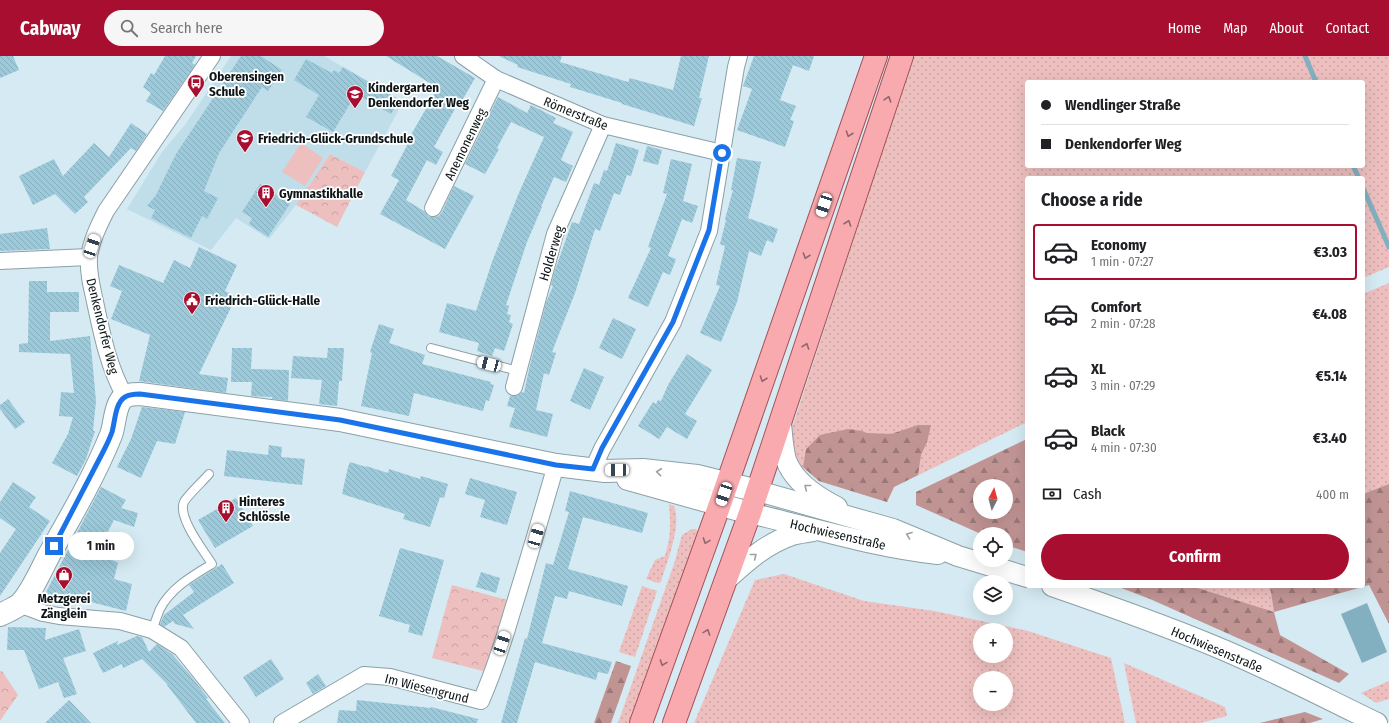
<!DOCTYPE html>
<meta charset="utf-8">
<style>
:root{--surface:#fff;--page:#f6f6f6;--text:#202124;--muted:#757577;--line:#e0e0e0;--accent:#a70e2f}
body{margin:0;font-family:"Fira Sans Condensed",sans-serif;background:var(--page);color:var(--text);height:100vh;display:flex;flex-direction:column;font-size:15px;white-space:nowrap}
*{box-sizing:border-box;margin:0}
p{font-size:13px;color:var(--muted)}
.icon{flex:none;width:22px;height:22px;fill:none;stroke:currentColor;stroke-width:2;stroke-linecap:round;stroke-linejoin:round}
.map{position:relative;flex:1;overflow:hidden}
.side{position:absolute;left:1025px;top:120px;width:340px;height:412px;display:flex;flex-direction:column;background:var(--surface);border-radius:4px;box-shadow:0 4px 16px #0002}
.side>*{flex:none}
.banner{position:absolute;left:1025px;top:24px;width:340px;height:88px;border-radius:4px;box-shadow:0 4px 16px #0002;display:grid;align-content:center;height:88px;padding:0 16px;background:var(--surface)}
.needle{width:26px;rotate:6deg}
.fabs{position:absolute;left:973px;top:423px;display:grid;gap:8px}
.fabs a{display:grid;place-items:center;width:40px;height:40px;border-radius:50%;background:var(--surface);box-shadow:0 4px 16px #0002;font-size:20px}
.end{position:absolute;width:18px;height:18px;margin:-9px;border:5px solid #1a73e8;background:#fff;box-shadow:0 0 0 2px #fff}
.from{border-radius:50%}
.bubble{position:absolute;height:28px;border-radius:14px;background:var(--surface);box-shadow:0 4px 16px #0002;font-size:13px;font-weight:700;line-height:28px;text-align:center}
.car{position:absolute;width:12px;height:24px;margin:-12px -6px;border-radius:5px;box-shadow:0 0 3px 1px #0007;background:linear-gradient(#fff 24%,#345 0 40%,#fff 0 76%,#345 0 86%,#fff 0)}
.banner b{display:flex;align-items:center;gap:14px;height:38px;font-size:15px}
.banner b+b{border-top:1px solid var(--line)}
.banner i{width:10px;height:10px;background:var(--text)}
ul{padding:0;list-style:none}
li{display:flex;align-items:center;gap:12px;height:56px;margin:0 8px 6px;padding:0 8px;border:2px solid transparent;border-radius:4px}
li div{flex:1}
li b{display:block;font-size:15px}
li em{font-style:normal;font-weight:700}
li.current{border-color:var(--accent)}
li>.icon{width:36px;height:36px;stroke-width:1.5}
h2{padding:0 16px;font-size:18px;line-height:48px}
.pay{display:flex;align-items:center;gap:10px;height:44px;padding:0 16px;font-size:15px}
.pay p{margin-inline-start:auto}
.button{display:flex;gap:8px;margin-top:auto;padding:8px 16px}
.button a{flex:1;height:46px;border-radius:24px;background:var(--accent);color:#fff;font-size:16px;font-weight:700;line-height:46px;text-align:center}
header{display:flex;align-items:center;gap:24px;box-sizing:border-box;height:56px;padding:0 20px;background:var(--accent);color:#fff}
header strong{font-size:19px}
nav{display:flex;gap:22px;margin-inline-start:auto;font-size:14px}
.search{width:280px;height:36px;background:var(--page);display:flex;align-items:center;gap:10px;box-sizing:border-box;padding:0 14px;border-radius:22px;color:var(--muted);font-size:15px}
.map>svg:first-child{display:block}
</style>
<header>
<strong>Cabway</strong>
<div class="search"><svg class="icon" aria-label="search" viewBox="0 0 24 24"><circle cx="10" cy="10" r="6"/><path d="M15 15l6 6"/></svg>Search here</div>
<nav><a>Home</a><a>Map</a><a>About</a><a>Contact</a></nav>
</header>
<div class="map">
<svg width="1389" height="667" viewBox="0 0 1389 667">
<defs>
<pattern id="grass-dots" width="8" height="8" patternUnits="userSpaceOnUse"><rect width="8" height="8" fill="#edc0bf"/><path d="M2 2h.1M6 6h.1" fill="none" stroke="#caa4a3" stroke-width="1.8" stroke-linecap="round"/></pattern>
<pattern id="forest-firs" width="22" height="20" patternUnits="userSpaceOnUse"><rect width="22" height="20" fill="#c19494"/><path d="M5 1l3.5 6h-7zM16 11l3.5 6h-7z" fill="#9b7878"/></pattern>
<pattern id="park-crowns" width="20" height="18" patternUnits="userSpaceOnUse"><rect width="20" height="18" fill="#edc0bf"/><path d="M2 6a3 3 0 1 1 6 0M12 15a3 3 0 1 1 6 0" fill="none" stroke="#caa4a3"/></pattern>
<pattern id="building-back-hatch" width="6" height="6" patternUnits="userSpaceOnUse"><rect width="6" height="6" fill="#9ccadb"/><path d="M-1 5l2 2M0 0l6 6M5-1l2 2" fill="none" stroke="#85adbb"/></pattern>
</defs>
<rect width="100%" height="100%" fill="#d5eaf2"/>
<path fill="#bfdee9" d="M231 0H324L403 46 365 116 330 98 296 149 269 183 236 162 211 194 127 153 162 96 185 69Z"/>
<g fill="url(#grass-dots)" fill-rule="evenodd">
<path d="M912 0H1389V211L1363 222V122H1027V366L894 431 887 446 819 425 794 404 791 375 853 185ZM1027 26H1363V110H1027Z"/>
<path d="M1389 227V428L1363 438V238Z"/>
<path d="M669 448 674 450C682 470 667 505 661 526L658 527 646 523 655 504 665 500C671 479 671 469 669 448Z"/>
<path d="M692 473H696L698 476 697 484 634 667H618L674 508 682 479Z"/>
<path d="M784 518 864 545 934 555 1028 575 1111 602 1125 667H694L755 524ZM980 574H1006V600H980ZM980 622H1006V648H980Z"/>
<path d="M642 530 657 535 635 601 619 596Z"/>
<path d="M1191 530H1270L1274 556Z"/>
<path d="M1124 607 1225 651 1227 660 1200 667H1136Z"/>
<path d="M1389 625V643L1376 647 1361 637Z"/>
</g>
<g fill="url(#forest-firs)" fill-rule="evenodd">
<path d="M918 369H931L927 386 921 399 918 419 894 431 887 446 819 425 803 411 806 393 820 379 848 373 862 375 867 377 891 378Z"/>
<path d="M1027 383V496L1006 489V478H981L916 449V436ZM980 430H1006V456H980Z"/>
<path d="M1389 428V568L1369 529 1274 556 1280 579 1349 618 1339 627 1150 543 1116 530H1191L1274 556 1270 530H1363V438Z"/>
<path d="M616 605 631 610 611 667H594Z"/>
<path d="M1305 656 1323 663 1310 667H1260Z"/>
</g>
<g fill="url(#park-crowns)">
<path d="M330 98 365 116 337 171 296 149Z"/>
<path d="M452 529 507 544 487 616 432 602Z"/>
<path d="M0 615H2L18 639 0 665Z"/>
</g>
<path fill="#edc0bf" d="M301 87 323 102 305 130 282 116Z"/>
<path fill="#83b0c1" d="M1367 547 1387 596 1362 607 1341 558Z"/>
<path fill="#d5eaf2" d="M1374 646 1389 653V667H1338L1325 661Z"/>
<g fill="none" stroke-linecap="round" stroke-linejoin="round">
<g stroke="#83b0c1" stroke-width="5">
<path d="M1305 0 1316 26"/>
<path d="M1353 110 1359 122"/>
<path d="M1363 132 1389 191"/>
</g>
</g>
<g fill="url(#building-back-hatch)">
<path d="M0 0H13L19 14 0 22Z"/>
<path d="M165 0H196L192 7 195 9 163 55 146 45 151 37 143 31 151 17 154 19Z"/>
<path d="M241 0H261L282 14 268 35 262 31 219 97 204 135 218 142 207 163 202 160 191 182 151 162 155 154 147 150 156 139 176 98Z"/>
<path d="M386 0H437L475 22 459 50 457 49 434 91 443 96 436 109 427 104 406 144 424 155 428 160 434 161 439 160 442 156 454 130 474 140 445 193 380 158 399 124 391 120 413 78 412 77 438 32Z"/>
<path d="M499 0H562L560 6 628 26 630 22 673 34 681 0H709L699 42H702L694 70 622 48V47L570 31 571 28 517 11 518 9Z"/>
<path d="M754 0H814L809 15 793 9 780 44 796 50 790 64 794 65 785 91 737 74 752 33 743 30Z"/>
<path d="M306 3 332 17 334 14 339 17 343 11 400 44 391 58 356 38 333 76 306 61 319 39 294 24Z"/>
<path d="M498 41 527 57 531 49 556 62 553 67 573 76 561 104 573 110 566 126 554 121 541 151H542L527 186 506 249 509 250 507 258 511 259 509 266 513 268 504 295 495 292 492 300 477 295 479 287 439 276 447 247 476 255 492 206 518 139 544 81 511 66 497 92 499 93 485 118 465 108Z"/>
<path d="M131 67 147 78 136 95 131 92 84 141 88 146 75 158 55 138 33 149 19 120 54 103 63 120 94 87 109 101Z"/>
<path d="M616 87 639 94 631 120 627 119 620 139 614 137 600 175 595 173 575 237 552 296 556 297 549 319 544 317 536 354 553 358 547 381 509 371 515 352 507 350 510 340H516L522 336 524 337 529 313 546 247 553 230 551 229 554 217 572 166 579 168 594 127 599 129 604 114 607 115Z"/>
<path d="M647 90 662 94 658 109 643 105Z"/>
<path d="M737 102 761 106 753 143 748 162 778 173 773 187 767 184 761 200 749 195 737 246 721 286 700 277 720 230 716 229 725 190 720 188 726 164 725 163 733 134H731Z"/>
<path d="M671 103 692 108 683 145 698 150 692 167 682 163 668 200 676 203 670 219 663 216 648 251 628 242 651 192 648 191 667 138 663 137Z"/>
<path d="M260 128 290 148 268 181 249 168 252 162 242 156Z"/>
<path d="M47 172 50 193 0 195V178Z"/>
<path d="M199 191 237 209 225 235 236 241 199 318 228 322 226 337 139 325 150 279 111 263 122 235 110 230 119 209 163 227 174 204 190 212Z"/>
<path d="M29 225H47V236H79V256H50V285L90 280 96 345 93 375H95L86 403 77 420 52 407 68 378 73 361 59 360 61 336 74 337 70 298 19 296V288L28 287Z"/>
<path d="M613 262 636 273 622 303 599 292Z"/>
<path d="M379 268 394 273 389 287 425 299 422 308 491 326 490 328 494 329 489 345 486 344 483 355 414 337 409 360 361 350 372 297 370 296Z"/>
<path d="M232 292H252L251 313 289 314 288 345 272 343V341L251 340 252 326H231Z"/>
<path d="M328 292H344L342 325H339L337 350 319 348 322 324 291 322 293 300 327 302Z"/>
<path d="M687 298 712 314 685 358 697 365 687 383 667 371 659 383 638 370 653 346 656 348 658 344 661 345 668 329Z"/>
<path d="M584 312 604 321 590 354 570 345Z"/>
<path d="M8 343 25 366 15 373 0 353V349Z"/>
<path d="M142 351 185 356 175 388 157 385 141 422 117 411 131 383Z"/>
<path d="M269 389 282 391 281 401 305 403 302 429 224 420 227 394 268 399Z"/>
<path d="M350 406 366 411V410L388 417 389 413 420 423 421 420 448 428 444 442 440 441 430 471 403 463 405 458 342 438 348 411Z"/>
<path d="M470 422 517 436 507 469 480 461 485 444 465 438Z"/>
<path d="M13 426 36 441 29 451 50 465 0 540V497L16 473 0 462V446Z"/>
<path d="M101 431 126 444 121 452 138 457 134 471 114 464 97 496 118 507 114 523 132 528 126 555 79 543 77 549 45 538Z"/>
<path d="M570 435 648 457 642 477 583 461 568 513 628 530 622 550 569 535 567 543 555 540 542 587 612 606 608 618 598 616 596 624 535 606 517 667H501L525 582 527 583 546 507 553 509 569 456 565 455Z"/>
<path d="M236 442 253 470 215 492 198 464Z"/>
<path d="M400 492 444 504 422 580 408 576 410 569 379 560Z"/>
<path d="M222 508 234 527 183 559 194 573 175 568 173 565 164 571 160 568 164 559 194 536 189 529Z"/>
<path d="M481 516 500 522 496 537 476 531Z"/>
<path d="M8 571 46 572 45 584 79 573 86 595 63 602 77 638 64 642 58 626 39 633 24 594H7Z"/>
<path d="M137 580 142 581 149 596 157 588 172 598 191 620 208 642 206 643 225 667H196L167 629V628L142 603 123 612 122 608 103 617 93 597 118 585 117 589Z"/>
<path d="M271 603 284 623 256 641 243 621Z"/>
<path d="M318 618 326 630 313 638 306 627Z"/>
<path d="M69 644 91 667H45Z"/>
<path d="M357 644 431 652V651L478 663 477 667H337L339 654 356 655Z"/>
</g>
<g fill="none" stroke-linecap="round" stroke-linejoin="round">
<defs>
<g id="service">
<path d="M431 292 518 315"/>
<path d="M152 574C155 567 157 560 160 553 171 532 192 520 212 508 204 495 177 461 184 446 187 440 204 424 209 418"/>
</g>
<g id="minor">
<path d="M463 0 496 23 603 69 722 97"/>
<path d="M433 152 496 23"/>
<path d="M0 205 89 201"/>
<path d="M514 331 555 178 603 69"/>
<path d="M125 340C108 311 101 274 94 241 91 228 88 215 89 201 91 185 99 169 106 155L212 0"/>
<path d="M593 413 602 393 673 266 709 175 736 11 739 0"/>
<path d="M19 548 43 557 59 560 120 565 152 574 181 592 241 667"/>
<path d="M282 667 364 619 390 621 481 645C494 615 504 584 513 553 528 505 542 457 556 409"/>
</g>
<g id="tertiary">
<path d="M781 367C782 379 783 393 786 404 794 426 817 441 837 451"/>
<path d="M758 435 893 473 958 500 1027 521"/>
<path d="M750 457C812 472 875 491 938 498"/>
<path d="M725 525C745 507 765 488 792 479 799 477 806 476 813 475"/>
<path d="M1052 530C1107 549 1161 568 1214 590 1270 613 1323 641 1377 667"/>
</g>
<g id="secondary">
<path d="M628 423 750 457"/>
<path d="M0 559C6 556 13 553 19 549 30 540 42 512 49 499 71 460 94 421 111 379 115 369 114 354 121 344 126 338 133 338 140 338L340 364 556 409 605 415 643 414 697 420 758 435"/>
</g>
<g id="primary">
<path d="M641 667 720 448 876 0"/>
<path d="M674 667 750 457 902 0"/>
</g>
</defs>
<use href="#service" stroke="#8ba0a7" stroke-width="10"/>
<use href="#minor" stroke="#8ba0a7" stroke-width="18"/>
<use href="#tertiary" stroke="#8ba0a7" stroke-width="22"/>
<use href="#secondary" stroke="#8ba0a7" stroke-width="24"/>
<use href="#primary" stroke="#a45157" stroke-width="24"/>
<use href="#service" stroke="#fff" stroke-width="8"/>
<use href="#minor" stroke="#fff" stroke-width="16"/>
<use href="#tertiary" stroke="#fff" stroke-width="20"/>
<use href="#secondary" stroke="#fff" stroke-width="22"/>
<use href="#primary" stroke="#f9aaaf" stroke-width="22"/>
</g>
<defs><path id="oneway-chevron" d="M-2-3.5L2.5 0L-2 3.5" fill="none" stroke-width="1.6" stroke-linecap="round" stroke-linejoin="round"/></defs>
<g stroke="#8f676b">
<use href="#oneway-chevron" transform="translate(888 43) rotate(-72)"/>
<use href="#oneway-chevron" transform="translate(849 78) rotate(109)"/>
<use href="#oneway-chevron" transform="translate(848 167) rotate(-71)"/>
<use href="#oneway-chevron" transform="translate(806 200) rotate(109)"/>
<use href="#oneway-chevron" transform="translate(806 290) rotate(-71)"/>
<use href="#oneway-chevron" transform="translate(763 323) rotate(109)"/>
<use href="#oneway-chevron" transform="translate(706 485) rotate(110)"/>
<use href="#oneway-chevron" transform="translate(707 576) rotate(-70)"/>
<use href="#oneway-chevron" transform="translate(663 607) rotate(110)"/>
</g>
<g stroke="#9ea1a2">
<use href="#oneway-chevron" transform="translate(659 416) rotate(-174)"/>
<use href="#oneway-chevron" transform="translate(807 431) rotate(-141)"/>
<use href="#oneway-chevron" transform="translate(909 479) rotate(-159)"/>
<use href="#oneway-chevron" transform="translate(754 500) rotate(-38)"/>
</g>
<g fill="none" stroke-linecap="round" stroke-linejoin="round">
<path stroke="#1a73e8" stroke-width="5" d="M54 490 104 394C107 388 110 382 112 376 115 366 115 347 125 341 129 338 135 338 140 338L340 364 556 409 593 413 602 392 673 266 709 174 722 97"/>
</g>
<defs>
<symbol id="bus-pin" viewBox="-11 -11 22 30"><path d="M0 17L-7.5 6A9.5 9.5 0 1 1 7.5 6Z" fill="#a70e2f" stroke="#fff"/><path d="M-5-6H5V4H4V6H2V4H-2V6H-4V4H-5ZM-3.5-4V0h7V-4ZM-3.5 1.2v1.5H-2V1.2ZM2 1.2v1.5H3.5V1.2Z" fill="#fff"/></symbol>
<symbol id="school-pin" viewBox="-11 -11 22 30"><path d="M0 17L-7.5 6A9.5 9.5 0 1 1 7.5 6Z" fill="#a70e2f" stroke="#fff"/><path d="M0-5L7-2L0 1L-7-2ZM-4 1L0 2.5L4 1V4Q0 6-4 4Z" fill="#fff"/></symbol>
<symbol id="building-pin" viewBox="-11 -11 22 30"><path d="M0 17L-7.5 6A9.5 9.5 0 1 1 7.5 6Z" fill="#a70e2f" stroke="#fff"/><path d="M-4-6H4V6H1V3H-1V6H-4ZM-2.5-4.3h1.7v1.8h-1.7ZM.8-4.3h1.7v1.8H.8ZM-2.5-1h1.7V.8h-1.7ZM.8-1h1.7V.8H.8Z" fill="#fff"/></symbol>
<symbol id="civic-pin" viewBox="-11 -11 22 30"><path d="M0 17L-7.5 6A9.5 9.5 0 1 1 7.5 6Z" fill="#a70e2f" stroke="#fff"/><path d="M-.6-6.5H3V-4.5H.6V-3L4-1V1h2V6H-6V1h2V-1L-.6-3ZM-1.2 2.5V6h2.4V2.5Z" fill="#fff"/></symbol>
<symbol id="shop-pin" viewBox="-11 -11 22 30"><path d="M0 17L-7.5 6A9.5 9.5 0 1 1 7.5 6Z" fill="#a70e2f" stroke="#fff"/><path d="M-5-2.5h2.3a2.7 3.5 0 0 1 5.4 0H5L5.5 6h-11ZM-1.5-2.5h3a1.5 2.3 0 0 0-3 0Z" fill="#fff"/></symbol>
</defs>
<g fill-rule="evenodd">
<use href="#bus-pin" x="186" y="17" width="20" height="27"/>
<use href="#school-pin" x="345" y="28" width="20" height="27"/>
<use href="#school-pin" x="235" y="72" width="20" height="27"/>
<use href="#building-pin" x="256" y="127" width="20" height="27"/>
<use href="#civic-pin" x="182" y="234" width="20" height="27"/>
<use href="#building-pin" x="216" y="442" width="20" height="27"/>
<use href="#shop-pin" x="54" y="509" width="20" height="27"/>
</g>
<g text-anchor="middle" stroke-width="3.5" stroke-linejoin="round" paint-order="stroke">
<g font-size="13" font-weight="bold" fill="#0d1517" stroke="#fff" text-anchor="start">
<text x="209" y="25">Oberensingen<tspan x="209" dy="15">Schule</tspan></text>
<text x="368" y="36">Kindergarten<tspan x="368" dy="15">Denkendorfer Weg</tspan></text>
<text x="258" y="87">Friedrich-Glück-Grundschule</text>
<text x="279" y="142">Gymnastikhalle</text>
<text x="205" y="249">Friedrich-Glück-Halle</text>
<text x="239" y="450">Hinteres<tspan x="239" dy="15">Schlössle</tspan></text>
<text x="64" y="547" text-anchor="middle">Metzgerei<tspan x="64" dy="15">Zänglein</tspan></text>
</g>
<g font-size="13" fill="#0d1517" stroke="#fff">
<text transform="translate(576 57) rotate(22)" y="5">Römerstraße</text>
<text transform="translate(465 88) rotate(-64)" y="5">Anemonenweg</text>
<text transform="translate(551 197) rotate(-73)" y="5">Holderweg</text>
<text transform="translate(103 270) rotate(76)" y="5">Denkendorfer Weg</text>
<text transform="translate(838 478) rotate(13)" y="5">Hochwiesenstraße</text>
<text transform="translate(1217 593) rotate(23)" y="5">Hochwiesenstraße</text>
<text transform="translate(427 632) rotate(14)" y="5">Im Wiesengrund</text>
</g>
</g>
</svg>
<div class="fabs">
<a><svg class="needle" viewBox="-14 -14 28 28"><path d="M0-13l5 13h-10z" fill="#e53935"/><path d="M0 13l5-13h-10z" fill="#757577"/></svg></a>
<a><svg class="icon" aria-label="locate" viewBox="0 0 24 24"><circle cx="12" cy="12" r="6"/><path d="M12 2v4M12 18v4M2 12h4M18 12h4"/></svg></a>
<a><svg class="icon" aria-label="layers" viewBox="0 0 24 24"><path d="M12 4l9 5-9 5-9-5zM3 14l9 5 9-5"/></svg></a>
<a>+</a>
<a>−</a>
</div>
<i class="end from" style="left:722px;top:97px"></i>
<i class="end" style="left:54px;top:490px"></i>
<div class="bubble" style="left:68px;top:476px;width:66px">1 min</div>
<i class="car" style="left:824px;top:149px;rotate:199deg"></i>
<i class="car" style="left:92px;top:190px;rotate:18deg"></i>
<i class="car" style="left:489px;top:308px;rotate:285deg"></i>
<i class="car" style="left:617px;top:414px;rotate:270deg"></i>
<i class="car" style="left:724px;top:438px;rotate:199deg"></i>
<i class="car" style="left:536px;top:480px;rotate:16deg"></i>
<i class="car" style="left:502px;top:587px;rotate:19deg"></i>
<div class="banner">
<b><i class="from"></i>Wendlinger Straße</b>
<b><i></i>Denkendorfer Weg</b>
</div>
<section class="side">
<h2>Choose a ride</h2>
<ul>
<li class="current"><svg class="icon" aria-label="car" viewBox="0 0 24 24"><path d="M5 17H2v-5l4-1 3-4h7l3 4 3 1v5h-3M9 17h6M6 11h13"/><circle cx="7" cy="17" r="2"/><circle cx="17" cy="17" r="2"/></svg><div><b>Economy</b><p>1 min · 07:27</p></div><em>€3.03</em></li>
<li><svg class="icon" aria-label="car" viewBox="0 0 24 24"><path d="M5 17H2v-5l4-1 3-4h7l3 4 3 1v5h-3M9 17h6M6 11h13"/><circle cx="7" cy="17" r="2"/><circle cx="17" cy="17" r="2"/></svg><div><b>Comfort</b><p>2 min · 07:28</p></div><em>€4.08</em></li>
<li><svg class="icon" aria-label="car" viewBox="0 0 24 24"><path d="M5 17H2v-5l4-1 3-4h7l3 4 3 1v5h-3M9 17h6M6 11h13"/><circle cx="7" cy="17" r="2"/><circle cx="17" cy="17" r="2"/></svg><div><b>XL</b><p>3 min · 07:29</p></div><em>€5.14</em></li>
<li><svg class="icon" aria-label="car" viewBox="0 0 24 24"><path d="M5 17H2v-5l4-1 3-4h7l3 4 3 1v5h-3M9 17h6M6 11h13"/><circle cx="7" cy="17" r="2"/><circle cx="17" cy="17" r="2"/></svg><div><b>Black</b><p>4 min · 07:30</p></div><em>€3.40</em></li>
</ul>
<div class="pay"><svg class="icon" aria-label="cash" viewBox="0 0 24 24"><path d="M3 7h18v10H3z"/><circle cx="12" cy="12" r="2"/></svg>Cash<p>400 m</p></div>
<div class="button"><a>Confirm</a></div>
</section>
</div>
